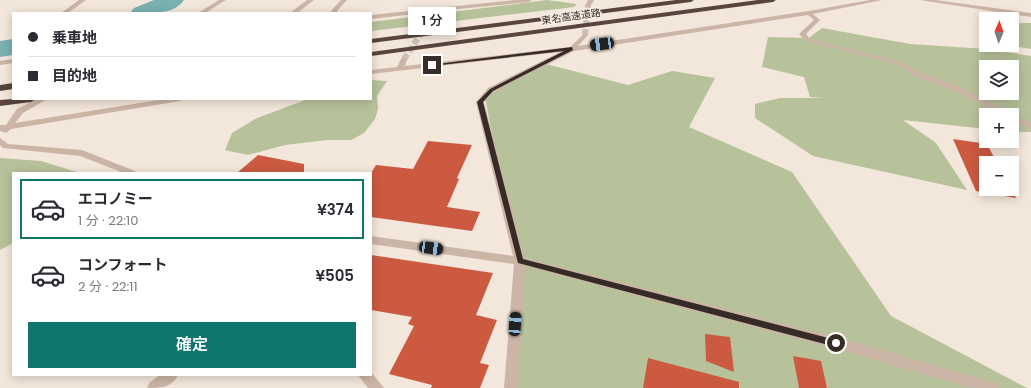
<!DOCTYPE html>
<html lang="ja">
<meta charset="utf-8">
<style>
:root{--surface:#fff;--page:#f2f2f3;--text:#2b2b33;--muted:#7c7c81;--line:#e1e1e2;--accent:#0f766e}
body{margin:0;font-family:Poppins,"Noto Sans JP",sans-serif;background:var(--page);color:var(--text);height:100vh;display:flex;flex-direction:column;font-size:15px;white-space:nowrap}
*{box-sizing:border-box;margin:0}
p{font-size:13px;color:var(--muted)}
.icon{flex:none;width:22px;height:22px;fill:none;stroke:currentColor;stroke-width:2;stroke-linecap:round;stroke-linejoin:round}
.map{position:relative;flex:1;overflow:hidden}
.panel{position:absolute;left:12px;top:172px;width:360px;height:204px;display:flex;flex-direction:column;background:var(--surface);border-radius:0px;box-shadow:0 2px 10px #0003}
.panel>*{flex:none}
.top-card{position:absolute;left:12px;top:12px;width:360px;height:88px;border-radius:0px;box-shadow:0 2px 10px #0003;display:grid;align-content:center;height:88px;padding:0 16px;background:var(--surface)}
.needle{width:26px;rotate:2deg}
.fabs{position:absolute;left:979px;top:12px;display:grid;gap:8px}
.fabs a{display:grid;place-items:center;width:40px;height:40px;border-radius:0px;background:var(--surface);box-shadow:0 2px 10px #0003;font-size:20px}
.end{position:absolute;width:18px;height:18px;margin:-9px;border:5px solid #372b27;background:#fff;box-shadow:0 0 0 2px #fff}
.from{border-radius:50%}
.bubble{position:absolute;height:28px;border-radius:0px;background:var(--surface);box-shadow:0 2px 10px #0003;font-size:13px;font-weight:600;line-height:28px;text-align:center}
.car{position:absolute;width:12px;height:24px;margin:-12px -6px;border-radius:5px;box-shadow:0 0 3px 1px #0007;background:linear-gradient(#222 24%,#8ab4d8 0 40%,#222 0 76%,#8ab4d8 0 86%,#222 0)}
.top-card b{display:flex;align-items:center;gap:14px;height:38px;font-size:15px}
.top-card b+b{border-top:1px solid var(--line)}
.top-card i{width:10px;height:10px;background:var(--text)}
ul{padding:7px 0 0;list-style:none}
li{display:flex;align-items:center;gap:12px;height:60px;margin:0 8px 6px;padding:0 8px;border:2px solid transparent;border-radius:0px}
li div{flex:1}
li b{display:block;font-size:15px}
li em{font-style:normal;font-weight:600}
li.selected{border-color:var(--accent)}
li>.icon{width:36px;height:36px;stroke-width:1.5}
.action{display:flex;gap:8px;margin-top:auto;padding:8px 16px}
.action a{flex:1;height:46px;border-radius:0px;background:var(--accent);color:#fff;font-size:16px;font-weight:600;line-height:46px;text-align:center}
.map>svg:first-child{display:block}
</style>
<div class="map">
<svg width="1031" height="388" viewBox="0 0 1031 388">
<rect width="100%" height="100%" fill="#f3e6db"/>
<g fill="#b7c29a" fill-rule="evenodd">
<path d="M547 0 577 4 574 7 371 31V22Z"/>
<path d="M1012 23H1031V49L1007 45H1012Z"/>
<path d="M822 28 910 44 987 49 1031 56V132H1012V115H986V129L903 120 936 143 967 190 813 156 755 118V104L780 98H824L810 97 804 77 762 67 768 37 809 38ZM986 67H1012V93H986Z"/>
<path d="M542 63 628 85 672 71 715 78 689 127 792 172 891 316 1027 388H515L519 277 485 97Z"/>
<path d="M371 80 387 81 377 96 378 109 375 119 364 133 351 140H327L285 145 248 155 225 150 232 133 257 118 308 99H371Z"/>
<path d="M0 158 41 161 80 173H13V243L0 250Z"/>
</g>
<g fill="none" stroke-linecap="round" stroke-linejoin="round">
<g fill="#79b1b0" fill-rule="evenodd">
<path d="M154 0H184C173 16 148 13 130 13L134 8Z"/>
<path d="M13 39V55L0 57V41Z"/>
</g>
</g>
<g fill="#cb5a41">
<path d="M953 139 987 144 997 163H986V189H1011L1016 198 976 191Z"/>
<path d="M428 141 472 145 457 178 459 179 447 207 480 212 472 231 371 217V173L376 165 413 169Z"/>
<path d="M258 155 304 164V173H237Z"/>
<path d="M371 255 493 273 476 315 497 320 480 363 489 365 480 388H431L432 385 389 374 414 326 408 324 412 317 371 310Z"/>
<path d="M705 334 730 337 734 372 706 361Z"/>
<path d="M793 356 821 361 827 388H799Z"/>
<path d="M648 358 739 382V388H643Z"/>
</g>
<g fill="none" stroke-linecap="round" stroke-linejoin="round">
<g stroke="#cdc1b7" stroke-width="6" stroke-dasharray="6 3" stroke-linecap="butt">
<path d="M585 35 588 6"/>
<path d="M404 59 427 25"/>
</g>
<g fill="#cbb5a6" fill-rule="evenodd">
<path d="M79 0H86L68 13H61Z"/>
<path d="M219 0H226L205 13H198Z"/>
<path d="M307 0H314L297 13H290Z"/>
<path d="M341 0H347L337 11 338 13H332L331 11Z"/>
<path d="M514 0H532L529 2 438 11 429 26 427 27 424 25 432 12 371 19V15Z"/>
<path d="M588 0H594L590 7 588 8 585 6Z"/>
<path d="M870 0H882L813 14 820 20 806 34 810 39 900 62 922 73 958 86 1031 123V129L1012 119V115H1004L952 90 916 77 896 64 806 41 799 34 814 20 808 15 574 51 494 92 484 102 525 258 851 341 993 382 998 383 1000 388H971L851 353 525 266 518 388H504L514 264 371 244V236L513 256 476 102 488 88 560 52 371 74V70L397 67 401 59 404 57 407 59 405 66 570 47 585 33 588 35 578 46 809 11Z"/>
<path d="M920 0H935L1031 13V17Z"/>
<path d="M13 59V63L0 65V61Z"/>
<path d="M37 99H47L23 113 15 123 165 99H184L180 101 11 129 6 133 0 131V125H6L17 109Z"/>
<path d="M0 138 8 144 82 150 135 171 137 173H124L80 156 3 148 0 145Z"/>
<path d="M371 372 384 388H368L358 375H371Z"/>
<path d="M160 375H178C172 388 160 388 147 388L149 383Z"/>
</g>
<g fill="#58453e" fill-rule="evenodd">
<path d="M676 0H694L691 2 371 43V39Z"/>
<path d="M758 0H776L773 2 371 56V52Z"/>
<path d="M13 83V89L0 91V85Z"/>
<path d="M13 99H36L31 102 0 106V100Z"/>
</g>
</g>
<path fill="#372b27" d="M572 47 573 50 493 91 483 102 523 259 836 340 839 341V346L836 347 518 263 477 102 490 89 564 51 432 66 429 65Z"/>
<g text-anchor="middle" stroke-width="3" stroke-linejoin="round" paint-order="stroke">
<g font-size="10" fill="#372b27" stroke="#faf0e7">
<text transform="translate(571 16) rotate(-8)" y="4">東名高速道路</text>
</g>
</g>
</svg>
<div class="fabs">
<a><svg class="needle" viewBox="-14 -14 28 28"><path d="M0-13l5 13h-10z" fill="#e53935"/><path d="M0 13l5-13h-10z" fill="#7c7c81"/></svg></a>
<a><svg class="icon" aria-label="layers" viewBox="0 0 24 24"><path d="M12 4l9 5-9 5-9-5zM3 14l9 5 9-5"/></svg></a>
<a>+</a>
<a>−</a>
</div>
<i class="end from" style="left:836px;top:343px"></i>
<i class="end" style="left:432px;top:65px"></i>
<div class="bubble" style="left:408px;top:7px;width:48px">1 分</div>
<i class="car" style="left:602px;top:44px;rotate:262deg"></i>
<i class="car" style="left:431px;top:248px;rotate:98deg"></i>
<i class="car" style="left:515px;top:324px;rotate:4deg"></i>
<div class="top-card">
<b><i class="from"></i>乗車地</b>
<b><i></i>目的地</b>
</div>
<section class="panel">
<ul>
<li class="selected"><svg class="icon" aria-label="car" viewBox="0 0 24 24"><path d="M5 17H2v-5l4-1 3-4h7l3 4 3 1v5h-3M9 17h6M6 11h13"/><circle cx="7" cy="17" r="2"/><circle cx="17" cy="17" r="2"/></svg><div><b>エコノミー</b><p>1 分 · 22:10</p></div><em>¥374</em></li>
<li><svg class="icon" aria-label="car" viewBox="0 0 24 24"><path d="M5 17H2v-5l4-1 3-4h7l3 4 3 1v5h-3M9 17h6M6 11h13"/><circle cx="7" cy="17" r="2"/><circle cx="17" cy="17" r="2"/></svg><div><b>コンフォート</b><p>2 分 · 22:11</p></div><em>¥505</em></li>
</ul>
<div class="action"><a>確定</a></div>
</section>
</div>
